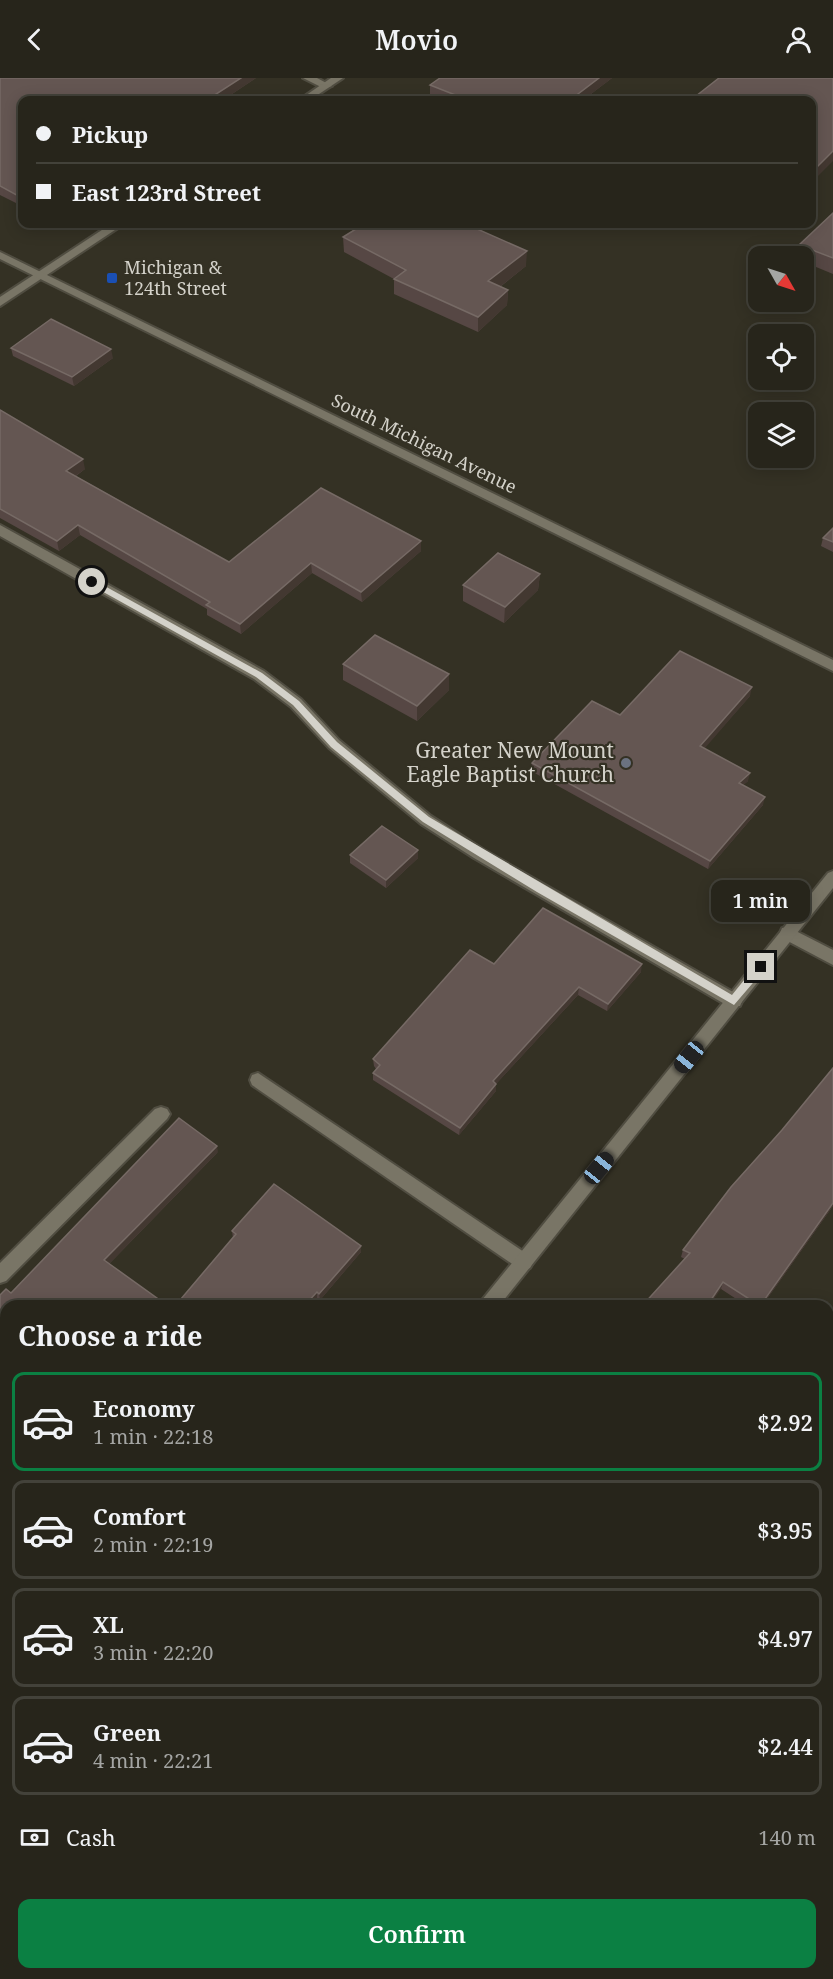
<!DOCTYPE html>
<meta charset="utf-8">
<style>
:root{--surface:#27251b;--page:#333128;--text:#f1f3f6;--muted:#a4a5a3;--line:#43423a;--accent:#0b8043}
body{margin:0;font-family:"Noto Serif",serif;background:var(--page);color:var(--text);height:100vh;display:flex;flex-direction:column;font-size:22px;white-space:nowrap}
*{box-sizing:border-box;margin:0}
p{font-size:20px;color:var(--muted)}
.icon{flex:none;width:33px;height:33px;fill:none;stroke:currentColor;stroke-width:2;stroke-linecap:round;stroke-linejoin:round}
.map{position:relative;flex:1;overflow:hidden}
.details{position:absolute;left:0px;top:1222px;width:834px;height:680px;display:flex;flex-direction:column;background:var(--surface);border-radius:18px 18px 0 0;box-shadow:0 3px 15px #0003,0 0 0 2px var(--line)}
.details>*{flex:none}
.guide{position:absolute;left:18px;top:18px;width:798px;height:132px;border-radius:12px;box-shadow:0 3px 15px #0003,0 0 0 2px var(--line);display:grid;align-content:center;height:132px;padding:0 18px;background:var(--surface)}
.needle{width:39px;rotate:129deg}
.controls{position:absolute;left:748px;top:168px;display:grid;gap:12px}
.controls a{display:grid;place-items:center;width:66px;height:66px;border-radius:12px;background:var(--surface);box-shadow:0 3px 15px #0003,0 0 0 2px var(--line);font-size:30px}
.end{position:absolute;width:27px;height:27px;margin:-14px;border:8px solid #d4d2ca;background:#111;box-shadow:0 0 0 3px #111}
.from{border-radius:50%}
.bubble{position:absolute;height:42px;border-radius:12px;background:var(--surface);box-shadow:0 3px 15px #0003,0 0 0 2px var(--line);font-size:20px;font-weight:600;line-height:42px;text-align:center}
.car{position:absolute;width:18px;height:36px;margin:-18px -9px;border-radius:8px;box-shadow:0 0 4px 2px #0007;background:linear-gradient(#222 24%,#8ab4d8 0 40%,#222 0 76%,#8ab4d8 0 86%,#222 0)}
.guide b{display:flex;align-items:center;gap:21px;height:57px;font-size:22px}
.guide b+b{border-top:2px solid var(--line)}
.guide i{width:15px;height:15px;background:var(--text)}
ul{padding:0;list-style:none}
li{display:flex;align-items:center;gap:18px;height:99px;margin:0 12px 9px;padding:0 6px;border:3px solid var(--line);border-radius:12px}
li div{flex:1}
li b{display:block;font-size:22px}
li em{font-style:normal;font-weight:600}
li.on{border-color:var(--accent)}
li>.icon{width:54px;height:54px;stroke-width:1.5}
h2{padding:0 18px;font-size:27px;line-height:72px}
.pay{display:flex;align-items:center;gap:15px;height:66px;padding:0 18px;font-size:22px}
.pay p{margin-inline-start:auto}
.primary-button{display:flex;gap:12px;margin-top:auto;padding:12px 18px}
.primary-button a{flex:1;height:69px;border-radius:12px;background:var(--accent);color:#fff;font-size:24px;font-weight:600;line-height:69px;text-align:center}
header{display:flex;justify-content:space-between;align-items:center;height:78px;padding:0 18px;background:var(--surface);font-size:27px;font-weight:600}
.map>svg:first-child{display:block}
</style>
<header><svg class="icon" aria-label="back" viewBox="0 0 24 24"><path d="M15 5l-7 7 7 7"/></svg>Movio<svg class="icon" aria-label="person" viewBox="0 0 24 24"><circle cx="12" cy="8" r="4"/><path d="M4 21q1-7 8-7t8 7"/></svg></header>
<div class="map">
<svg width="833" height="1901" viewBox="0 0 833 1901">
<rect width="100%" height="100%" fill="#343124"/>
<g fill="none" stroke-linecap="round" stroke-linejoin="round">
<defs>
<g id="service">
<path d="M303 0H317L332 8 323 10Z"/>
<path d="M0 447 264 593 301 621 339 662 431 738 484 772 740 918 742 923 740 928H728L474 780 421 746 329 670 291 629 254 601 0 458Z"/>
<path d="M788 849 833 872V887L782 860 780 855 782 850Z"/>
<path d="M258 995 530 1178 533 1184 530 1190 524 1192 518 1190 252 1007 250 1002 252 997Z"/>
<path d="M161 1029 167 1031 170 1036 167 1041 6 1203 0 1205V1185L155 1031Z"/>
<path d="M0 1324 6 1326V1347L0 1345Z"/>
<path d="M833 1454V1480L828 1482V1456Z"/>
</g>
<g id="minor">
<path d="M331 0H343L310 22H299Z"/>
<path d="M111 146H124L0 228V219Z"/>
<path d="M833 793V810L499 1228H479L482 1222 828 795Z"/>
<path d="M6 1810V1837L0 1839V1812Z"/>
</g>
<path id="secondary" d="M0 174 833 582V593L0 181Z"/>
</defs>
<use href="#service" stroke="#504d41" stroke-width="4"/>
<use href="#minor" stroke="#504d41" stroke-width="4"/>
<use href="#secondary" stroke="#504d41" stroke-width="4"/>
<use href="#service" fill="#797566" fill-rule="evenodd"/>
<use href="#minor" fill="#797566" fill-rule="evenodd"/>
<use href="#secondary" fill="#797566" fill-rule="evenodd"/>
</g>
<g fill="#564744">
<path d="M0 0H256L223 22H22V128L0 117Z"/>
<path d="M440 0H612L583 22H442L430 18V7Z"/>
<path d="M833 135V196L804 184V178H796L799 167Z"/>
<path d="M360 146H466L526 188 500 209 508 212 507 227 478 254 394 216V201L344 174 343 159 362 146Z"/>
<path d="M11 270 113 280 74 308 13 278Z"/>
<path d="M0 332 85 391 76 398 229 484 421 463V473L362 524 312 495 241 556 207 537V531L80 457 59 473 0 440Z"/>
<path d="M833 450V474L821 468 823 460Z"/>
<path d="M540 496 538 512 504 545 463 523V507Z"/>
<path d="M343 586 449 596V612L417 643 343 602Z"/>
<path d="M750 618 704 670 748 703 743 707 763 727 708 791 531 693 532 685 620 637Z"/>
<path d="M418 772V780L386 810 350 785V777Z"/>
<path d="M494 886 641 894 607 933 578 917 496 1006V1013L459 1057 373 1002V995L376 991 374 988 373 981Z"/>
<path d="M218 1074 109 1186 168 1228H6L4 1286 0 1283V1217L11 1215Z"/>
<path d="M833 1128 762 1228H747L721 1211 685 1181 681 1179 683 1172Z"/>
<path d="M232 1153 361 1174 320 1222 317 1220 310 1228H175L233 1160Z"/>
<path d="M833 1803V1901H777L779 1896H828V1811Z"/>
</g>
<g fill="#433831">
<path d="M241 0H256L223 22H207Z"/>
<path d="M599 0H612L583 22H570Z"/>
<path d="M833 73V83L812 104V94Z"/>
<path d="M527 173 526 188 488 218V203Z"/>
<path d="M508 212 507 227 478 254V239Z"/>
<path d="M111 271 113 280 74 308 72 299Z"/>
<path d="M83 381 85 391 68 403 66 393Z"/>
<path d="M78 447 80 457 59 473 57 463Z"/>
<path d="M421 463V473L362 524 361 514Z"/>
<path d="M311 485 312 495 241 556 240 546Z"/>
<path d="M540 496 538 512 504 545 505 529Z"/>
<path d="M449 596V612L417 643V628Z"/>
<path d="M752 609 750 618 699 677 700 668Z"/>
<path d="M750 695 748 703 737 713 739 705Z"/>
<path d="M765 719 763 727 708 791 710 783Z"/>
<path d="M418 772V780L386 810V802Z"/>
<path d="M642 886 641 894 607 933 608 926Z"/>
<path d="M579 909 578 917 496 1006V1013L459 1057 460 1050 493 1003Z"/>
<path d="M217 1068 218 1074 106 1189 104 1182Z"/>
<path d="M833 1125V1128L762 1228H760Z"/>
<path d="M361 1168V1174L320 1222 319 1216Z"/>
<path d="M723 1204 721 1211 709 1228H707Z"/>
<path d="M317 1214V1220L310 1228H304Z"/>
<path d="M58 1223 61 1228H53Z"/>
<path d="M6 1276V1284L4 1286 1 1281Z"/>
<path d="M6 1471V1483L0 1490V1477Z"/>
</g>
<g fill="#645652" stroke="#766a65" stroke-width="1.5">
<path d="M0 0H241L207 22H22V120L0 108Z"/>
<path d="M440 0H599L570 22H468L430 7Z"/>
<path d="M719 0H832L833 2V73L812 94V22H691Z"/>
<path d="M833 135V180L799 167Z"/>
<path d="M364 146H466L527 173 488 203 508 212 478 239 394 201 406 192 343 159Z"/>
<path d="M51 241 111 271 72 299 11 270Z"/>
<path d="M0 332 83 381 66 393 229 484 321 410 421 463 361 514 311 485 240 546 206 527 210 524 78 447 57 463 0 431Z"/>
<path d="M833 450V464L823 460Z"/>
<path d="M498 475 540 496 505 529 463 507Z"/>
<path d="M375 557 449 596 417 628 343 586Z"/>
<path d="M680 573 752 609 700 668 750 695 739 705 765 719 710 783 532 685 592 623 620 637Z"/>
<path d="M382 748 418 772 386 802 350 777Z"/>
<path d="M543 830 642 886 608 926 579 909 493 1003 496 1006 460 1050 373 995 380 987 373 981 470 872 494 886Z"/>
<path d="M833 990V1125L760 1228 723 1204 707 1228H642L690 1175 683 1172 731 1109 782 1052Z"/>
<path d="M179 1040 217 1068 104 1182 168 1228H65L58 1223 53 1228H6V1276L1 1281 0 1280V1217L6 1211 11 1215Z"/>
<path d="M274 1106 361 1168 319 1216 317 1214 304 1228H175L236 1156 232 1153Z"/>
<path d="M828 1360 833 1364V1389L828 1396Z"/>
<path d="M6 1396V1471L0 1477V1402Z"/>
<path d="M828 1445 833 1448 829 1451 830 1479 833 1478V1619L828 1626Z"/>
<path d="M833 1807V1901H779L782 1896H828V1816Z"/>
<path d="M138 1896H331L327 1901H134Z"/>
<path d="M447 1896H516L513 1901H444Z"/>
</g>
<path fill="#d4d2ca" d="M92 501 262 595 299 623 337 664 429 739 732 917 757 886H764V892L734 927 537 814 423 744 331 669 293 627 256 599 89 506Z"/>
<rect fill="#1a4fb4" stroke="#343124" stroke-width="2" x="106" y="194" width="12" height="12" rx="3"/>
<circle fill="#6b7280" stroke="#343124" stroke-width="2" cx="626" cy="685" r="6"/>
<g text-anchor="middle" stroke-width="4.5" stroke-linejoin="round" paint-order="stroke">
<g font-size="18" fill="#d4d2ca" stroke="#343124" text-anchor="start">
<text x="124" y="196">Michigan &amp;<tspan x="124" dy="21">124th Street</tspan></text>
</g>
<g font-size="18" fill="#d4d2ca" stroke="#343124">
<text transform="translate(424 366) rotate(26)" y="6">South Michigan Avenue</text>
</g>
<g font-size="21" fill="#d4d2ca" stroke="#343124" text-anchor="end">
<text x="614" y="680">Greater New Mount<tspan x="614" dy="24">Eagle Baptist Church</tspan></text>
</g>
</g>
</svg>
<div class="controls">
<a><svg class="needle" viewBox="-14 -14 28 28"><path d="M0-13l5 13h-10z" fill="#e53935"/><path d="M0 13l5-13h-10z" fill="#a4a5a3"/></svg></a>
<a><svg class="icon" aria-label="locate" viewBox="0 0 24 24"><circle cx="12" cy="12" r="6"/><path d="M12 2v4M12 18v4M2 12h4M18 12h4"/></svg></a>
<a><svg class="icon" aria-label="layers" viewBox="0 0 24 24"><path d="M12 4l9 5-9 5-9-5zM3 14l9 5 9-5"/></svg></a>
</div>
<i class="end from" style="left:92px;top:504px"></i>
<i class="end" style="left:761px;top:889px"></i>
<div class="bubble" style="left:711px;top:802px;width:99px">1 min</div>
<i class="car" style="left:689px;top:979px;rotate:219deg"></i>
<i class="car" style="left:599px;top:1090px;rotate:39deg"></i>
<div class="guide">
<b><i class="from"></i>Pickup</b>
<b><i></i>East 123rd Street</b>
</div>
<section class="details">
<h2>Choose a ride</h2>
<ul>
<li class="on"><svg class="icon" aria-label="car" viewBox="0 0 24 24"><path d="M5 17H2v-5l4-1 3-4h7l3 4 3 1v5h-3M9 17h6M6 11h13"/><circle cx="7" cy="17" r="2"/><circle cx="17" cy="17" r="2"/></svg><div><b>Economy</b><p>1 min · 22:18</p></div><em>$2.92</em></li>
<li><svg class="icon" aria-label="car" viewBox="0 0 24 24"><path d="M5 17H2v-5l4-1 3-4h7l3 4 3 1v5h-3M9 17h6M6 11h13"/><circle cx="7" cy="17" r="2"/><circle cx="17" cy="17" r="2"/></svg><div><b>Comfort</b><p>2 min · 22:19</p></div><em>$3.95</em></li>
<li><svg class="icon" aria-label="car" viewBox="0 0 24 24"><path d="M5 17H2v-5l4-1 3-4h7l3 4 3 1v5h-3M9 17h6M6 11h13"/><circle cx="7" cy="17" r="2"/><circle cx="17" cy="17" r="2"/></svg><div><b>XL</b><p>3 min · 22:20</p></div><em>$4.97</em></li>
<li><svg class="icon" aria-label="car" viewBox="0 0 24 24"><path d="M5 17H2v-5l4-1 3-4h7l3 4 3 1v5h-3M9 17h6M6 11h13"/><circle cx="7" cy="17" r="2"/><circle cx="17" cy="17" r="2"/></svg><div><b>Green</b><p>4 min · 22:21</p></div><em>$2.44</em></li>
</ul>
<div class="pay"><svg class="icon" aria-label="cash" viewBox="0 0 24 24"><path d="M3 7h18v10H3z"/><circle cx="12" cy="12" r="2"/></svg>Cash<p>140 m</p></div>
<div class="primary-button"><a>Confirm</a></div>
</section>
</div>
